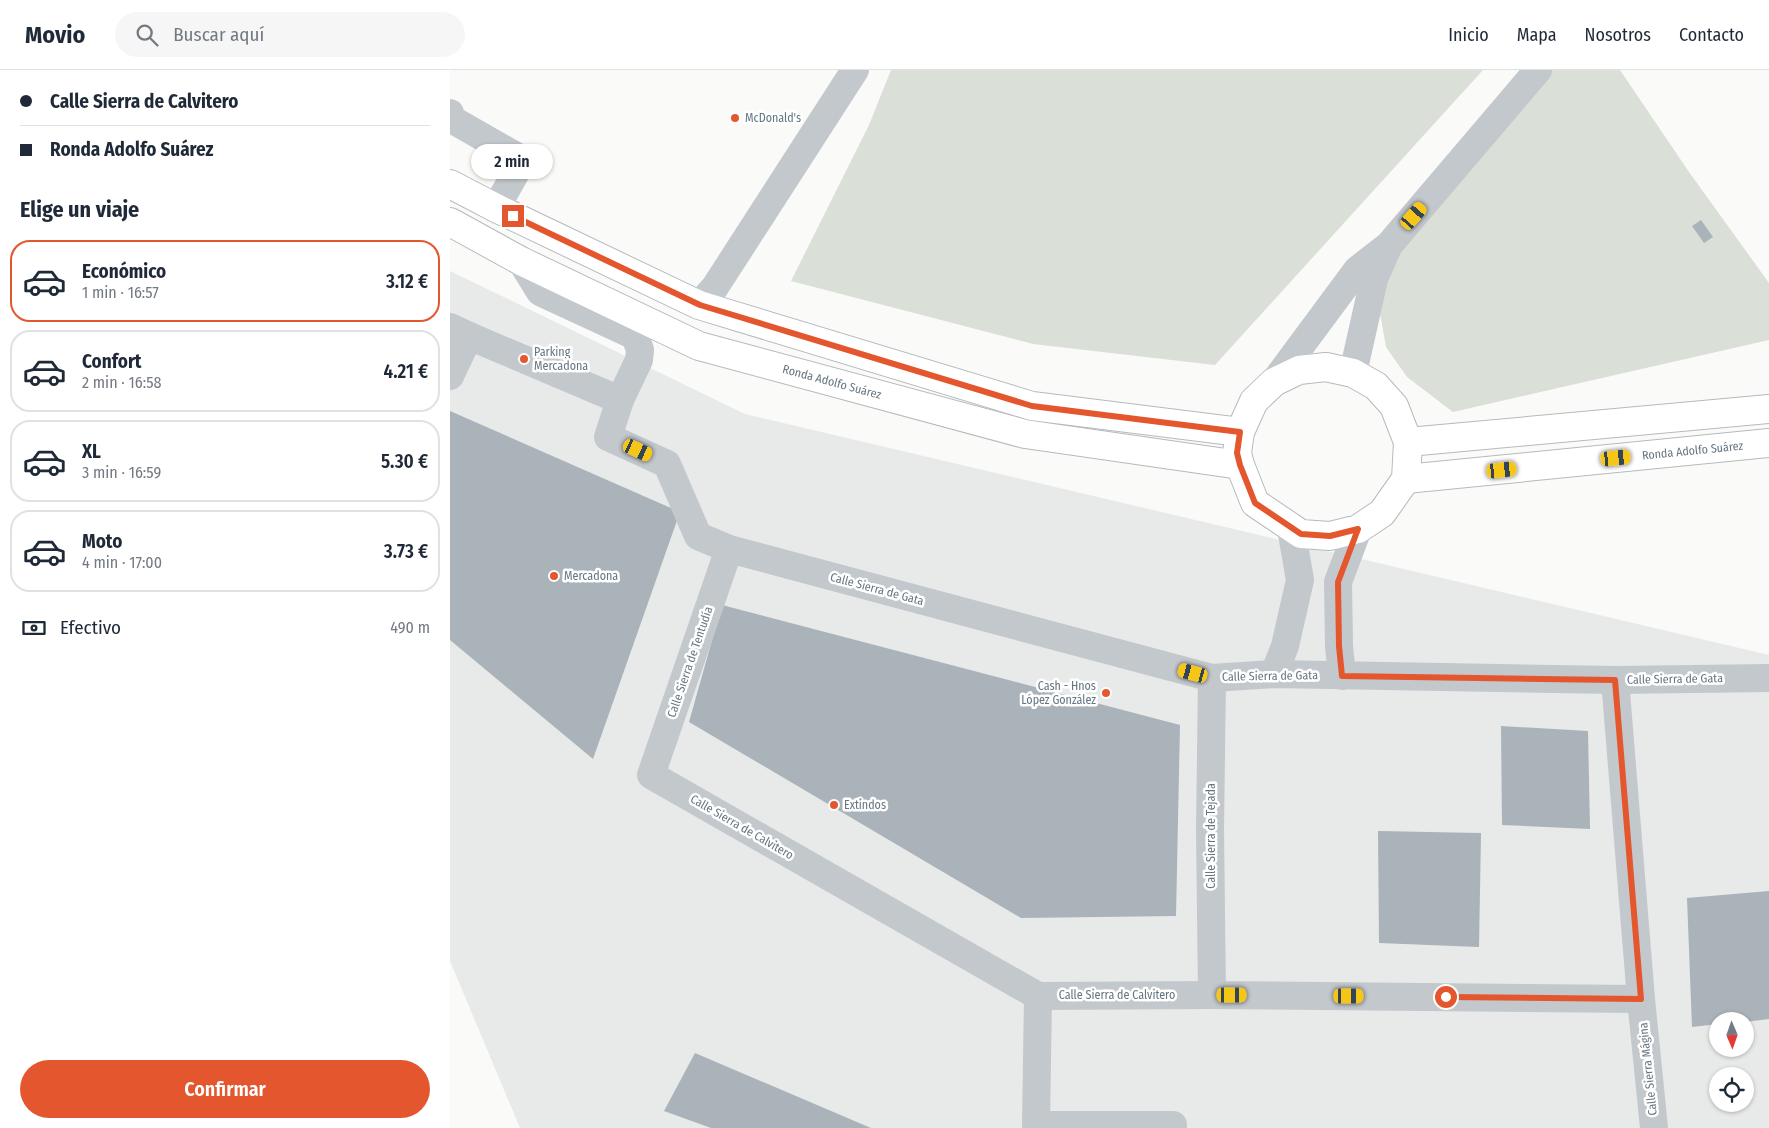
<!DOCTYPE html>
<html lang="es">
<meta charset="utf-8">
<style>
:root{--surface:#fff;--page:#f6f6f7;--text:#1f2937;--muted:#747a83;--line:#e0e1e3;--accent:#e4572e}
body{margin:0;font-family:"Fira Sans Condensed",sans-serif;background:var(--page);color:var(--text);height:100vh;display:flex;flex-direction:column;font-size:19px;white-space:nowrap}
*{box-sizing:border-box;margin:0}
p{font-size:16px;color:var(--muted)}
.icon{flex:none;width:28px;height:28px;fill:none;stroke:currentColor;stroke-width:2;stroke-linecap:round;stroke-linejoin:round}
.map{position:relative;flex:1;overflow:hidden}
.details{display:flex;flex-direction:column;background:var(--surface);width:450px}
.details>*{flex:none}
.guide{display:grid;align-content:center;height:110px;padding:0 20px;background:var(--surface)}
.needle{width:32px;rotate:178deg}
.controls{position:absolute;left:1259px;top:942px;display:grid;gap:10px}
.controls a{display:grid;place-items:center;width:45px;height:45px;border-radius:50%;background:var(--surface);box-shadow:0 1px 4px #0004;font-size:25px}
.end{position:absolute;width:22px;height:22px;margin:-11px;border:6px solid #e4572e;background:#fff;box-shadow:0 0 0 2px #fff}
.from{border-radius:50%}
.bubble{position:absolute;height:35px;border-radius:18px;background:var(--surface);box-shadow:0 1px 4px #0004;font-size:16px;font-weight:600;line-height:35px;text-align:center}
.car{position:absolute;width:15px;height:30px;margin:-15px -8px;border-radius:6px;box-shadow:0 0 4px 1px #0007;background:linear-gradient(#f5c518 24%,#345 0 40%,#f5c518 0 76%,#345 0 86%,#f5c518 0)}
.guide b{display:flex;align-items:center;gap:18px;height:48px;font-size:19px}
.guide b+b{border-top:1px solid var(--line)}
.guide i{width:12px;height:12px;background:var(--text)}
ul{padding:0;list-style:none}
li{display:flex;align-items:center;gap:15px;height:82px;margin:0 10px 8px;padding:0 10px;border:2px solid var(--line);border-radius:20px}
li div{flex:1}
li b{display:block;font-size:19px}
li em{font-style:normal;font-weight:600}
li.selected{border-color:var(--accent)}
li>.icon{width:45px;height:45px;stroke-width:1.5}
h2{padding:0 20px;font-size:22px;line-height:60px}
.pay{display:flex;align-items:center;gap:12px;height:55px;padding:0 20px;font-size:19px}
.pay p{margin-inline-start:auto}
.primary-button{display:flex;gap:10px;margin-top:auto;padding:10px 20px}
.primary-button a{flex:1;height:58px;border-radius:30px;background:var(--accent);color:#fff;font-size:20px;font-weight:600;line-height:58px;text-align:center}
header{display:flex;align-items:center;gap:30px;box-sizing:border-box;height:70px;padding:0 25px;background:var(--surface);border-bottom:1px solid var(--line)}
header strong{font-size:24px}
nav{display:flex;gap:28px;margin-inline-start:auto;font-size:18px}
.search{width:350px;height:45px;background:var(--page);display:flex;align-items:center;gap:12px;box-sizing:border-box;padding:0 18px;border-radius:28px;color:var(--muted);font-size:19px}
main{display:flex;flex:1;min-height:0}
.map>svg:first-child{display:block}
</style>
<header>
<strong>Movio</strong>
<div class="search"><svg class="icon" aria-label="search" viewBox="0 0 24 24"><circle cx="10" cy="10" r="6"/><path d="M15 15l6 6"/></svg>Buscar aquí</div>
<nav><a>Inicio</a><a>Mapa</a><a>Nosotros</a><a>Contacto</a></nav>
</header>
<main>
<section class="details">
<div class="guide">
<b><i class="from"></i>Calle Sierra de Calvitero</b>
<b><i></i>Ronda Adolfo Suárez</b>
</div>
<h2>Elige un viaje</h2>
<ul>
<li class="selected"><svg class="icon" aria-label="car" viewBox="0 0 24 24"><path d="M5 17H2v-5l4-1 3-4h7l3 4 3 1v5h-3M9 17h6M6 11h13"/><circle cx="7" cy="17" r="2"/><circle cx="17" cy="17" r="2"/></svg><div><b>Económico</b><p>1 min · 16:57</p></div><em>3.12 €</em></li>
<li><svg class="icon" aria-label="car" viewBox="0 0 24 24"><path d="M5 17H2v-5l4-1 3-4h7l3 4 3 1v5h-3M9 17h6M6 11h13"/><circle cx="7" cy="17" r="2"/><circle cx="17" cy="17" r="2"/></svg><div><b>Confort</b><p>2 min · 16:58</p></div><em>4.21 €</em></li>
<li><svg class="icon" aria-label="car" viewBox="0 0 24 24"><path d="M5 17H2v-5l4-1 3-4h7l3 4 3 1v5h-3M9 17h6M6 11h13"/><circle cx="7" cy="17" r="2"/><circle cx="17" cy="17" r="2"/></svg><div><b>XL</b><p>3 min · 16:59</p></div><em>5.30 €</em></li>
<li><svg class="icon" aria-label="car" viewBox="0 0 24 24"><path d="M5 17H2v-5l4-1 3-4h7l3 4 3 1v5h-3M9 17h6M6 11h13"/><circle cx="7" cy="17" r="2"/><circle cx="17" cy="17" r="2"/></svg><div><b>Moto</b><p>4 min · 17:00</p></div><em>3.73 €</em></li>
</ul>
<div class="pay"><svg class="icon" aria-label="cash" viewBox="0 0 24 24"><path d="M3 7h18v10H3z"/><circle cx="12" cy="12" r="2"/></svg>Efectivo<p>490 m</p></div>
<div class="primary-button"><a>Confirmar</a></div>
</section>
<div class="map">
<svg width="1319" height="1058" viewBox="0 0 1319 1058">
<rect width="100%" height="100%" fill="#fafaf8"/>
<path fill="#e8e9e9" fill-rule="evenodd" d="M0 201 295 344 1319 585V1058H70L0 891ZM1268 951H1295V979H1268ZM1268 1006H1295V1034H1268Z"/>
<g fill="#dadfd7">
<path d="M441 0H1033L765 295 583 274 341 211 419 55Z"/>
<path d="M1088 0H1170L1239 102 1319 213V270L1003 342 957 307 936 277 924 209Z"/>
</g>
<g fill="#aab3b9">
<path d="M1251 150 1263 167 1254 173 1242 156Z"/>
<path d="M0 341 230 442 143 689 0 570Z"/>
<path d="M272 535 730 655 726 846 571 848 239 652Z"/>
<path d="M1051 656 1138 661 1140 759 1052 755Z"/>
<path d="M928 761 1031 763 1029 877 929 873Z"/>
<path d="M1319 821V949L1295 952 1268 951V954L1242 957 1237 828Z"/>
<path d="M245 983 421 1058H261L214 1041Z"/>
</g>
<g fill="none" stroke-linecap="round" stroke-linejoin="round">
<defs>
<g id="major">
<path d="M0 114 46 138 249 235 582 336 790 362"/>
<path id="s1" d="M0 152 71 191 249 276 575 364 790 395"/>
<path d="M876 297 903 303 926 316 944 336 958 372 956 409 932 443 908 459 880 466 851 464 805 433 790 395 787 383 790 362 804 331 824 312 849 300Z"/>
<path d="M958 372 1319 339"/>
<path id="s2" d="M956 409 1319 373"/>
</g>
</defs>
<use href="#major" stroke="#b5babe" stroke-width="30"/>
<g stroke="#c3c8cc" stroke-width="28">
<path d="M0 43 1 49 73 90 46 138"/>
<path d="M71 191 90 222 185 266 190 280 189 290 170 330 158 367 217 394 248 466 279 479 762 608 824 604 1165 610 1319 608"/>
<path d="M249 235 265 217 405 0"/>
<path d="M0 257 19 266 170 330"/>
<path d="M903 303 924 209 938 177"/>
<path d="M0 306 19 266"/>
<path d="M824 312 907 200 939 175 1088 0"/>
<path d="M279 479 201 705 588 926 762 925 1191 929"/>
<path d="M824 604 835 576 850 510 841 458"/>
<path d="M892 606 889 576 888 512 908 459"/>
<path d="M762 608 760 759 762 925"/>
<path d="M1165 610 1191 929 1204 1058"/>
<path d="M588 926 586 1055H723"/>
</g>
<use href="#major" stroke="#fff" stroke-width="28"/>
</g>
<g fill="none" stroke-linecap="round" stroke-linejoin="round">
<path stroke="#e4572e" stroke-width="6" d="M63 146 250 235 582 336 790 362 787 383 790 395 805 433 851 464 880 466 908 459 888 512 889 576 892 606 1165 610 1191 929 996 927"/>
</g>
<g fill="#e4572e" stroke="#fff" stroke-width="2">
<circle cx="285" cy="48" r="5"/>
<circle cx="74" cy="289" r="5"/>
<circle cx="104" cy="506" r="5"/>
<circle cx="656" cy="623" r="5"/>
<circle cx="384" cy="735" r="5"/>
</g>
<g text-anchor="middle" stroke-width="5" stroke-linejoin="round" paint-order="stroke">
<g font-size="12" fill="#657683" stroke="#fff" text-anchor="start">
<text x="295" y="52">McDonald's</text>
<text x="84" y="286">Parking<tspan x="84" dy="14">Mercadona</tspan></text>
<text x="114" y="510">Mercadona</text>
<text x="646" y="620" text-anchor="end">Cash - Hnos<tspan x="646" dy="14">López González</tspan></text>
<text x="394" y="739">Extindos</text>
</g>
<g font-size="12" fill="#657683" stroke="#fff">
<text dy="4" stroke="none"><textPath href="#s1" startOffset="416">Ronda Adolfo Suárez</textPath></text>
<text dy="4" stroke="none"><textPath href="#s2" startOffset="288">Ronda Adolfo Suárez</textPath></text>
<text transform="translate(427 519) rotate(15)" y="4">Calle Sierra de Gata</text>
<text transform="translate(240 592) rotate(-71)" y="4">Calle Sierra de Tentudía</text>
<text transform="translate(820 606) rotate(-1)" y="4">Calle Sierra de Gata</text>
<text transform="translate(1225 609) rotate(-1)" y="4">Calle Sierra de Gata</text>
<text transform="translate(292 757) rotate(30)" y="4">Calle Sierra de Calvitero</text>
<text transform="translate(761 766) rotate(-90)" y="4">Calle Sierra de Tejada</text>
<text x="667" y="929">Calle Sierra de Calvitero</text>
<text transform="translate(1198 999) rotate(-96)" y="4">Calle Sierra Mágina</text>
</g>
</g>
</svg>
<div class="controls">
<a><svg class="needle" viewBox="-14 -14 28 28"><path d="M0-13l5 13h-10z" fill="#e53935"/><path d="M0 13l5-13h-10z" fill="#747a83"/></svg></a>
<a><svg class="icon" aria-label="locate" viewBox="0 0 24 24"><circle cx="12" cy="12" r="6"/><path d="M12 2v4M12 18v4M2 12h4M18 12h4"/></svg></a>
</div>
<i class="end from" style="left:996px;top:927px"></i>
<i class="end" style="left:63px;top:146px"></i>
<div class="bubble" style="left:21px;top:74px;width:82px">2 min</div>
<i class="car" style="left:964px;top:146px;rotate:41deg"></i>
<i class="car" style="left:188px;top:380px;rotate:115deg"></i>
<i class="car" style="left:1166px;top:388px;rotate:84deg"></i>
<i class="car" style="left:1052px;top:400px;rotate:84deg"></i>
<i class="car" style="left:743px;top:603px;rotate:285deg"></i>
<i class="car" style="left:782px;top:925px;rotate:90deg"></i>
<i class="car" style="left:899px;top:926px;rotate:90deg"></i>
</div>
</main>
